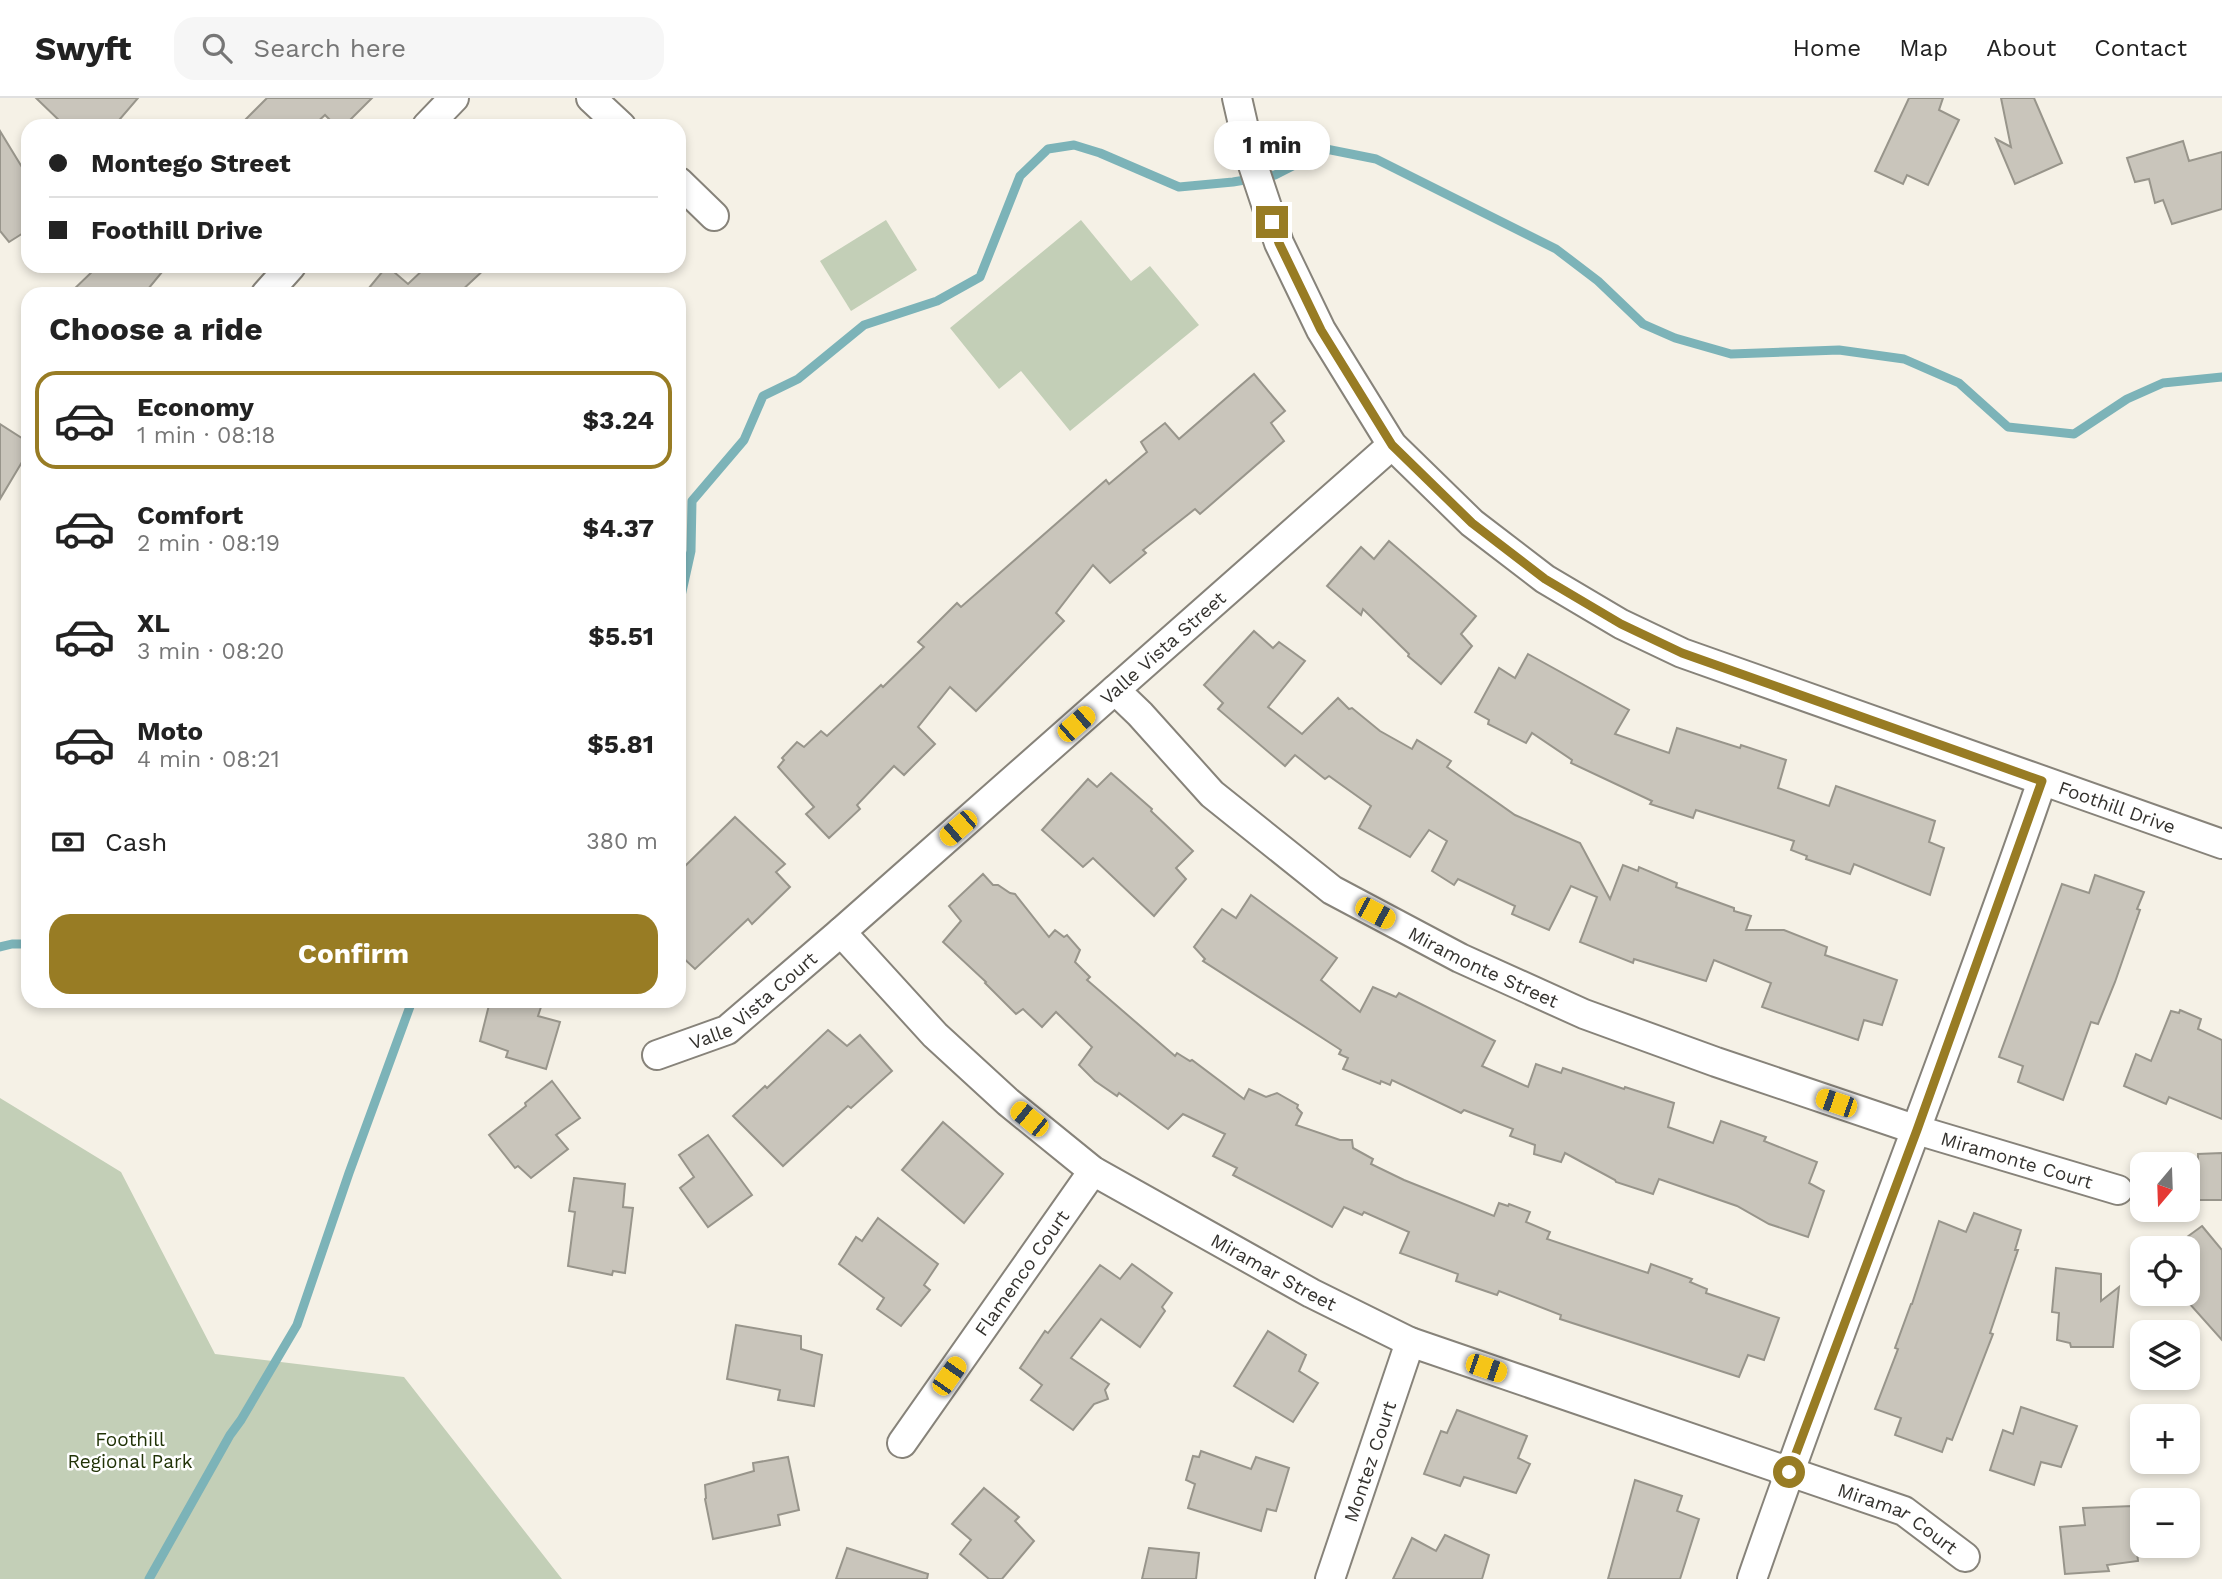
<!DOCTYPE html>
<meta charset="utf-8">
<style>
:root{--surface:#fff;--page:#f6f6f6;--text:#222;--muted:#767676;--line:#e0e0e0;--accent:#987c24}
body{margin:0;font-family:"Work Sans",sans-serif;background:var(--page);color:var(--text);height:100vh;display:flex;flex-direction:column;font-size:26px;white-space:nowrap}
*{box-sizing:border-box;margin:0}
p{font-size:23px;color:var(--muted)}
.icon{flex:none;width:38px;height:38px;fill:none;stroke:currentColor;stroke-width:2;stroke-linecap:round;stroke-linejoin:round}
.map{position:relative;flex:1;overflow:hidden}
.panel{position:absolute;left:21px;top:189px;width:665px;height:721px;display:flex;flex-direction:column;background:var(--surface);border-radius:21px;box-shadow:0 4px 10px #0003}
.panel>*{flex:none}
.guide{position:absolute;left:21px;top:21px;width:665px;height:154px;border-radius:21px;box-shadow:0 4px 10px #0003;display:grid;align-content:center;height:154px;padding:0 28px;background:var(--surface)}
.needle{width:46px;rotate:199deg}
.fabs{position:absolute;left:2130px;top:1054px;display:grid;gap:14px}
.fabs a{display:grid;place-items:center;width:70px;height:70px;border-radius:14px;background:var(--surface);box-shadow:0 4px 10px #0003;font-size:35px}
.end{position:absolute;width:32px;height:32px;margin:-16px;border:9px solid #987c24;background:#fff;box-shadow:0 0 0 4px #fff}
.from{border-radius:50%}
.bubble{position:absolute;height:49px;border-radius:21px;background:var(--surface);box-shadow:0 4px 10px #0003;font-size:23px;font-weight:700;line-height:49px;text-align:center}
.car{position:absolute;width:21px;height:42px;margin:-21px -10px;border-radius:9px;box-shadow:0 0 5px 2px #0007;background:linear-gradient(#f5c518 24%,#345 0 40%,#f5c518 0 76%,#345 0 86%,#f5c518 0)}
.guide b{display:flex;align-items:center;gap:24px;height:66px;font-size:26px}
.guide b+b{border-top:2px solid var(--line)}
.guide i{width:18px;height:18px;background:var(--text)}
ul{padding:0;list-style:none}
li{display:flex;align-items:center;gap:21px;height:98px;margin:0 14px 10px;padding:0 14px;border:4px solid transparent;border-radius:21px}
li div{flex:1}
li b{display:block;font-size:26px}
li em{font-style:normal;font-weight:700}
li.on{border-color:var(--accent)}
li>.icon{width:63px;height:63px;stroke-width:1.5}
h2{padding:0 28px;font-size:32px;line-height:84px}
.pay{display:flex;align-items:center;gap:18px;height:77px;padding:0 28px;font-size:26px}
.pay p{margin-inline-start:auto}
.primary-button{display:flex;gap:14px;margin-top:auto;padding:14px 28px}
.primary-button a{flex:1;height:80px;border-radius:21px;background:var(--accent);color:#fff;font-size:28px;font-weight:700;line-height:80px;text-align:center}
header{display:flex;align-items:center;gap:42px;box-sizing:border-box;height:98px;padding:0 35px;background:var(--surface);border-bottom:2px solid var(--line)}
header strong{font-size:33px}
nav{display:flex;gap:38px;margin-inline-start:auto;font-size:24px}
.search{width:490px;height:63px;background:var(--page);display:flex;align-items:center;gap:18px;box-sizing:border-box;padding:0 24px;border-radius:21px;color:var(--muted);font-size:26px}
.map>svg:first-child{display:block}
</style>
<header>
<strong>Swyft</strong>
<div class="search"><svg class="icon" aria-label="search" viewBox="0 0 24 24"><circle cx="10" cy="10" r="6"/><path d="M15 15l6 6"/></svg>Search here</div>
<nav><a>Home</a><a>Map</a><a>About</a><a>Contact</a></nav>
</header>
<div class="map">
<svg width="2222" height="1481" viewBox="0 0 2222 1481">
<rect width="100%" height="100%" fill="#f5f1e6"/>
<g fill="#c3cfb7">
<path d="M886 122 917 172 851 213 820 163Z"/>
<path d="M1081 122 1131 183 1150 168 1199 227 1070 333 1021 273 999 291 950 230Z"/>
<path d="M0 1000 121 1074 215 1256 404 1279 562 1481H0Z"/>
</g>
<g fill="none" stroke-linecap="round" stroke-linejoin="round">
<g stroke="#7cb3b8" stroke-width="9">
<path d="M679 507 691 453 692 403 744 342 763 298 798 281 864 227 937 203 980 179 1020 78 1048 51 1074 47 1100 55 1179 89 1233 84 1275 77 1326 51 1376 61 1556 151 1598 183 1643 226 1675 240 1731 256 1839 252 1904 261 1959 285 2008 329 2074 336 2127 301 2163 285 2222 279"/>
<path d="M0 849 12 846H28"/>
<path d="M149 1481 230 1337 241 1322 297 1227 349 1075 412 903"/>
</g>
</g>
<g fill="#c9c5bb" stroke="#98958b" stroke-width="2">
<path d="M36 0H138L114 28H65Z"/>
<path d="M267 0H372L344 28H336L325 17 313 28H239Z"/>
<path d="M1909 0H1943L1939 12 1959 22 1928 87 1907 77 1903 86 1875 73Z"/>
<path d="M2001 0H2034L2062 65 2015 86 1996 41 2011 49Z"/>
<path d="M0 33 28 79V132L9 144 0 133Z"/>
<path d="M2183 43 2189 63 2222 54V111L2172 126 2163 102 2155 105 2149 81 2135 84 2127 60Z"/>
<path d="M98 168H167L144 196H69Z"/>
<path d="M387 168 408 186 427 168H488L458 196H364Z"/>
<path d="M1254 276 1285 313 1271 325 1284 343 1200 416 1195 411 1143 452 1146 455 1110 485 1093 467 1056 515 1064 523 976 613 950 589 918 629 935 646 904 677 894 668 857 707 860 711 829 740 806 716 814 709 778 669 784 662 782 660 797 644 804 649 821 633 827 638 881 587 883 589 924 549 918 544 957 505 961 509 1106 382 1109 386 1147 354 1141 344 1165 325 1179 341Z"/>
<path d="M0 326 28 344V354L0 401Z"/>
<path d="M1389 443 1476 518 1461 536 1472 548 1441 586 1408 558 1409 556 1363 511 1361 517 1327 488 1361 449 1374 461Z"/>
<path d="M1254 533 1273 550 1279 544 1305 563 1268 609 1302 636 1338 600 1349 611 1352 610 1380 633 1412 651 1417 642 1451 663 1447 669 1515 717 1580 745 1610 801 1623 767 1638 773 1639 769 1677 785 1676 789 1734 810V813L1751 818 1746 832H1784L1827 849 1825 857 1897 882 1882 927 1864 922 1858 942 1762 909 1771 885 1714 862 1706 883 1634 861 1633 865 1580 844 1597 799 1571 788 1549 832 1512 816 1515 808 1458 781 1454 787 1432 773 1447 743 1429 732 1410 759 1359 730 1371 708 1329 678 1325 681 1295 657 1285 668 1218 611 1223 605 1204 587Z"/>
<path d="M1528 556 1629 612 1615 636 1669 655 1677 630 1740 650 1741 647 1786 662 1778 690 1829 708 1836 688 1935 723 1929 744 1944 750 1930 797 1854 766 1850 776 1806 761 1807 758 1791 752 1794 743 1696 712 1693 720 1650 706 1652 703 1571 665 1572 662 1532 635 1526 645 1488 626 1489 622 1475 614 1499 570 1515 580Z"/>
<path d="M1111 675 1152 711 1151 713 1193 753 1176 770 1186 781 1154 818 1093 760 1083 769 1042 732 1088 681 1097 689Z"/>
<path d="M735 719 785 766 776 774 790 789 752 826 748 821 695 871 679 856V774Z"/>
<path d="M983 776 993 787H998L1010 795 1015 796 1049 839 1055 832 1064 839 1067 837 1080 852 1075 864 1090 879 1087 882 1175 958 1177 955 1190 963 1192 962 1244 1001 1249 991 1266 999 1277 995 1298 1007 1297 1010 1302 1015 1296 1027 1340 1042H1352L1353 1050 1373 1061 1371 1066 1404 1082 1494 1118 1499 1105 1508 1108 1509 1106 1530 1114 1526 1124 1550 1134 1547 1141 1648 1175 1651 1166 1692 1181 1690 1184 1707 1191 1706 1195 1779 1220 1764 1262 1748 1257 1739 1279 1560 1221 1561 1217 1499 1193 1497 1197 1456 1183 1458 1176 1400 1155 1409 1134 1364 1114 1362 1117 1344 1109 1332 1129 1233 1077 1237 1070 1213 1058 1225 1036 1183 1016 1168 1031 1119 995 1117 998 1095 983 1079 967 1092 949 1056 914 1042 929 1023 911 1016 916 985 885 986 884 943 844 961 823 949 808Z"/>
<path d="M2095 777 2144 794 2137 811 2140 812 2115 884 2098 926 2091 924 2063 1002 2018 984 2023 968 1999 959 2062 786 2089 795Z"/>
<path d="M1251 797 1337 860 1321 882 1360 914 1373 889 1396 899 1399 895 1495 943 1482 968 1528 989 1536 966 1561 975 1563 970 1624 991 1625 989 1674 1005 1668 1029 1713 1045 1721 1023 1766 1039 1764 1043 1817 1064 1809 1085 1824 1093 1808 1139 1769 1126 1737 1108 1659 1081 1653 1096 1616 1084 1615 1082 1565 1055 1561 1064 1534 1056 1535 1047 1510 1038 1513 1031 1464 1012 1461 1015 1392 982 1390 987 1381 983 1380 986 1343 971 1348 960 1339 956 1341 952 1203 863 1205 861 1194 849 1222 811 1236 820Z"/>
<path d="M490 903H543L538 918 560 924 546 971 506 959 508 953 480 943Z"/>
<path d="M2180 912 2201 921 2198 931 2222 942V1021L2169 999 2166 1006 2124 988 2136 956 2151 963 2171 913 2179 915Z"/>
<path d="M828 932 847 948 860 937 892 973 851 1010 848 1008 783 1068 733 1018 765 988 767 990Z"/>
<path d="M552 983 580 1020 556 1037 568 1051 531 1080 518 1068 515 1070 489 1037 526 1008 525 1005Z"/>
<path d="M943 1024 1003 1076 964 1125 902 1072Z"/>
<path d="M708 1037 752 1097 708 1129 680 1090 694 1079 679 1057Z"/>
<path d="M2222 1055V1102H2198V1056Z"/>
<path d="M574 1080 625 1086 623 1109 633 1110 625 1175 613 1173 612 1177 568 1168 575 1114 569 1113Z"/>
<path d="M1974 1115 2021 1132 2015 1152H2018L1990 1235 1993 1236 1952 1342 1947 1340 1942 1354 1895 1337 1901 1320 1875 1311 1898 1251 1895 1250 1911 1206H1912L1939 1123 1966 1134Z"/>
<path d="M878 1120 938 1166 924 1187 930 1192 901 1228 877 1211 884 1200 839 1166 856 1139 862 1143Z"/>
<path d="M2202 1128 2222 1152V1242L2180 1195H2188V1150H2172Z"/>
<path d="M1132 1166 1172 1195 1162 1209 1165 1213 1140 1249 1101 1221 1071 1260 1109 1286 1105 1292 1108 1301 1094 1306 1073 1332 1031 1302 1042 1287 1020 1270 1045 1233 1048 1235 1100 1167 1120 1181Z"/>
<path d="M2056 1170 2101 1176V1203L2119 1189 2113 1249H2071L2070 1245 2057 1242 2059 1215 2052 1214Z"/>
<path d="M736 1227 801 1238V1251L822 1257 814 1308 778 1302 780 1292 727 1281Z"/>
<path d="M1268 1233 1306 1257 1299 1273 1318 1285 1293 1324 1234 1288Z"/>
<path d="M2021 1309 2077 1328 2061 1369 2041 1364 2034 1387 1990 1372 2003 1332 2013 1336Z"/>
<path d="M1457 1312 1527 1338 1518 1360 1530 1366 1516 1395 1464 1379 1460 1388 1424 1376 1441 1333 1447 1335Z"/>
<path d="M1201 1353 1251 1371 1256 1359 1289 1370 1276 1413 1267 1411 1261 1433 1188 1410 1195 1386 1186 1382 1193 1358 1199 1359Z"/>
<path d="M788 1359 799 1412 778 1417 780 1427 713 1441 705 1401 706 1400 705 1387 754 1373 753 1365Z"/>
<path d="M1635 1382 1682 1398 1677 1413 1699 1421 1680 1481H1608Z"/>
<path d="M984 1390 1019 1419 1015 1423 1034 1443 1002 1481H989L960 1456 971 1442 952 1426Z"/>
<path d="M2132 1408 2138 1463 2107 1467 2109 1473 2065 1476 2060 1429 2085 1427 2083 1410Z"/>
<path d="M1445 1437 1489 1457 1482 1481H1393L1412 1440 1436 1453Z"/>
<path d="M847 1450 928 1476 927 1481H836Z"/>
<path d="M1149 1450 1199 1455 1196 1481H1142Z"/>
</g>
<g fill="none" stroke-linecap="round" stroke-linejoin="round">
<defs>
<g id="street">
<path d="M591 0 621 28"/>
<path id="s1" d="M1237 0 1251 61 1279 145 1321 232 1392 347 1472 425 1545 481 1621 526 1682 555 2222 746"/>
<path d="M427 28 454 0"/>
<path d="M679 84 714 118"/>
<path d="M266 196 291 168"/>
<path id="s2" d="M1115 592 1140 616 1212 696 1332 792 1460 860 1584 916 1716 964 1917 1032 2118 1092"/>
<path id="s3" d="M841 834 935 937 1008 1004 1093 1073 1311 1195 1410 1244 1904 1413 1965 1459"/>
<path id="s4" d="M657 957 727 932 841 834 1392 347"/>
<path id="s5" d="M902 1345 1093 1073"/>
<path id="s6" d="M1330 1481 1410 1244"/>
<path d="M1752 1481C1844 1214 1950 951 2042 683"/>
</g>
</defs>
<use href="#street" stroke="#87837a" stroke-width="32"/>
<use href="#street" stroke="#fff" stroke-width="28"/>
</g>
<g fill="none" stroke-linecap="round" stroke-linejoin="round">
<path stroke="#987c24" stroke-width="9" d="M1272 124 1279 145 1321 232 1392 347 1472 425 1545 481 1621 526 1682 555 2042 683 1917 1032 1789 1374"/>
</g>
<g text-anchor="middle" stroke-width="5" stroke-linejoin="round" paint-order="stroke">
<g font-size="19" fill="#34322e" stroke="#fff">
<text dy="7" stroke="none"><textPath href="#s4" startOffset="654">Valle Vista Street</textPath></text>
<text dy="7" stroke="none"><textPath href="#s1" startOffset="1204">Foothill Drive</textPath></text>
<text dy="7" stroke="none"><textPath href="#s2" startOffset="466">Miramonte Street</textPath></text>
<text dy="7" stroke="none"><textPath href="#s4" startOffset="112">Valle Vista Court</textPath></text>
<text dy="7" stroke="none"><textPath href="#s2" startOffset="1034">Miramonte Court</textPath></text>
<text dy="7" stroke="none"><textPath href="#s3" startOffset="555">Miramar Street</textPath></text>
<text dy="7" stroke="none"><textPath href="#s5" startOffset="208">Flamenco Court</textPath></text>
<text dy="7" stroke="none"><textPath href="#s6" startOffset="124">Montez Court</textPath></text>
<text dy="7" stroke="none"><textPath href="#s3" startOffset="1228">Miramar Court</textPath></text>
</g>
<g font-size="19" fill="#213307" stroke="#fff">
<text x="130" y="1348">Foothill<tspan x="130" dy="22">Regional Park</tspan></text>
</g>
</g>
</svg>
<div class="fabs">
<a><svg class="needle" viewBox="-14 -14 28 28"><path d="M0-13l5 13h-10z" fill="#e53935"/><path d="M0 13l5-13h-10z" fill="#767676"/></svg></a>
<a><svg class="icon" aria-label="locate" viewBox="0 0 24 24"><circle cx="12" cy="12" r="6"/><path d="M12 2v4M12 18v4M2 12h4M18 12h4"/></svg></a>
<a><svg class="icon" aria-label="layers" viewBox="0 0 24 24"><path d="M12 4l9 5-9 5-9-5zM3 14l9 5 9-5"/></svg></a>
<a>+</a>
<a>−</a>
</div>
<i class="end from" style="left:1789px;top:1374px"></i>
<i class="end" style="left:1272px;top:124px"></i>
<div class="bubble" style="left:1214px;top:23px;width:116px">1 min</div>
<i class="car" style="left:1076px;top:626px;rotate:49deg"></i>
<i class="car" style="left:958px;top:730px;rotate:229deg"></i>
<i class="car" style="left:1375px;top:815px;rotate:118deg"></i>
<i class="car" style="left:1836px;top:1005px;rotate:289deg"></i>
<i class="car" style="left:1029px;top:1021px;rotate:309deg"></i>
<i class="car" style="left:1486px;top:1270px;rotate:109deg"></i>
<i class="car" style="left:949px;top:1278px;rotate:35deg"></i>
<div class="guide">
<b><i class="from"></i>Montego Street</b>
<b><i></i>Foothill Drive</b>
</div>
<section class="panel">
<h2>Choose a ride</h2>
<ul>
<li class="on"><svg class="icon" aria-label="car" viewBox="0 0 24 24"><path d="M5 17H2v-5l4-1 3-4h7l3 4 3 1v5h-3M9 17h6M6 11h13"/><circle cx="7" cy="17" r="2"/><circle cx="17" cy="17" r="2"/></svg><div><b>Economy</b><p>1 min · 08:18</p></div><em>$3.24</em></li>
<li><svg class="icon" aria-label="car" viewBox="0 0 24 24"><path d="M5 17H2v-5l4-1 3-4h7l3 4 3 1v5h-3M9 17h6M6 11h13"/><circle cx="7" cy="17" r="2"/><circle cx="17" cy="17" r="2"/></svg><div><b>Comfort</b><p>2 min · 08:19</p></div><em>$4.37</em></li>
<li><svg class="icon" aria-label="car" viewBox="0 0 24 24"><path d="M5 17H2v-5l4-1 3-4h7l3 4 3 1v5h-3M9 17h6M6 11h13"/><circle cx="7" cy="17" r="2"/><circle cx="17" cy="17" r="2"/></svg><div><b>XL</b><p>3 min · 08:20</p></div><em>$5.51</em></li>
<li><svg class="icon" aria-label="car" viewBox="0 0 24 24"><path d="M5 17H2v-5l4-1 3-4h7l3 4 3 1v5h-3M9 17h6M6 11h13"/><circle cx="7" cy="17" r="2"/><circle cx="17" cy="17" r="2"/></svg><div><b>Moto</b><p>4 min · 08:21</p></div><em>$5.81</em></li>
</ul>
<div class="pay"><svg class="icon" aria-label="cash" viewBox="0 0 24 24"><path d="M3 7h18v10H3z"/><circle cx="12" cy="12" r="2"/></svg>Cash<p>380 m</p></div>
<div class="primary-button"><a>Confirm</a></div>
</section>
</div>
